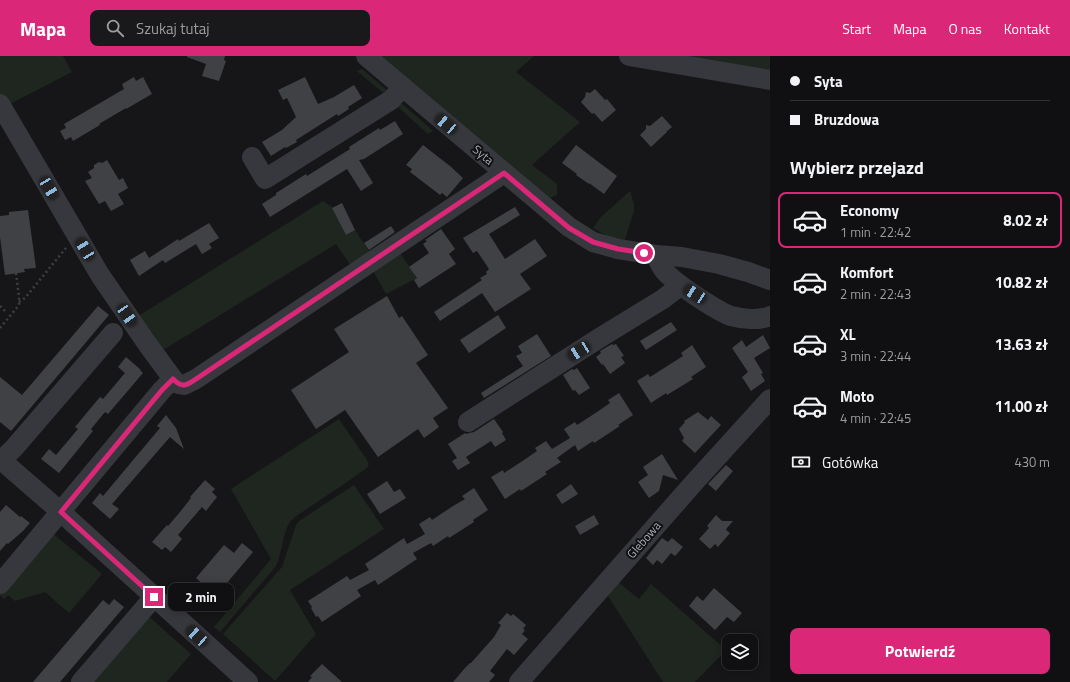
<!DOCTYPE html>
<html lang="pl">
<meta charset="utf-8">
<style>
:root{--surface:#101012;--page:#19191b;--text:#f1f3f6;--muted:#9c9d9f;--line:#303032;--accent:#db2777}
body{margin:0;font-family:"Titillium Web",sans-serif;background:var(--page);color:var(--text);height:100vh;display:flex;flex-direction:column;font-size:15px;white-space:nowrap}
*{box-sizing:border-box;margin:0}
p{font-size:13px;color:var(--muted)}
.icon{flex:none;width:22px;height:22px;fill:none;stroke:currentColor;stroke-width:2;stroke-linecap:round;stroke-linejoin:round}
.map{position:relative;flex:1;overflow:hidden}
.details{display:flex;flex-direction:column;background:var(--surface);width:300px}
.details>*{flex:none}
.guide{display:grid;align-content:center;height:88px;padding:0 20px;background:var(--surface)}
.controls{position:absolute;left:722px;top:578px;display:grid;gap:8px}
.controls a{display:grid;place-items:center;width:36px;height:36px;border-radius:8px;background:var(--surface);box-shadow:0 2px 10px #0003,0 0 0 1px var(--line);font-size:20px}
.end{position:absolute;width:18px;height:18px;margin:-9px;border:5px solid #db2777;background:#fff;box-shadow:0 0 0 2px #fff}
.from{border-radius:50%}
.bubble{position:absolute;height:28px;border-radius:8px;background:var(--surface);box-shadow:0 2px 10px #0003,0 0 0 1px var(--line);font-size:13px;font-weight:700;line-height:28px;text-align:center}
.car{position:absolute;width:12px;height:24px;margin:-12px -6px;border-radius:5px;box-shadow:0 0 3px 1px #0007;background:linear-gradient(#222 24%,#8ab4d8 0 40%,#222 0 76%,#8ab4d8 0 86%,#222 0)}
.guide b{display:flex;align-items:center;gap:14px;height:38px;font-size:15px}
.guide b+b{border-top:1px solid var(--line)}
.guide i{width:10px;height:10px;background:var(--text)}
ul{padding:0;list-style:none}
li{display:flex;align-items:center;gap:12px;height:56px;margin:0 8px 6px;padding:0 12px;border:2px solid transparent;border-radius:8px}
li div{flex:1}
li b{display:block;font-size:15px}
li em{font-style:normal;font-weight:700}
li.current{border-color:var(--accent)}
li>.icon{width:36px;height:36px;stroke-width:1.5}
h2{padding:0 20px;font-size:18px;line-height:48px}
.pay{display:flex;align-items:center;gap:10px;height:44px;padding:0 20px;font-size:15px}
.pay p{margin-inline-start:auto}
.action{display:flex;gap:8px;margin-top:auto;padding:8px 20px}
.action a{flex:1;height:46px;border-radius:8px;background:var(--accent);color:#fff;font-size:16px;font-weight:700;line-height:46px;text-align:center}
header{display:flex;align-items:center;gap:24px;box-sizing:border-box;height:56px;padding:0 20px;background:var(--accent);color:#fff}
header strong{font-size:19px}
nav{display:flex;gap:22px;margin-inline-start:auto;font-size:14px}
.search{width:280px;height:36px;background:var(--page);display:flex;align-items:center;gap:10px;box-sizing:border-box;padding:0 14px;border-radius:8px;color:var(--muted);font-size:15px}
main{display:flex;flex:1;min-height:0}
.map>svg:first-child{display:block}
</style>
<header>
<strong>Mapa</strong>
<div class="search"><svg class="icon" aria-label="search" viewBox="0 0 24 24"><circle cx="10" cy="10" r="6"/><path d="M15 15l6 6"/></svg>Szukaj tutaj</div>
<nav><a>Start</a><a>Mapa</a><a>O nas</a><a>Kontakt</a></nav>
</header>
<main>
<div class="map">
<svg width="770" height="626" viewBox="0 0 770 626">
<rect width="100%" height="100%" fill="#161618"/>
<g fill="#1e261f">
<path d="M0 0H63L72 16 6 50 0 40Z"/>
<path d="M378 0H534L516 16 580 66 532 109 557 128V139L548 143Z"/>
<path d="M651 0H770V17Z"/>
<path d="M362 13 390 37 387 40 357 15Z"/>
<path d="M399 45 433 75 428 78 395 48Z"/>
<path d="M630 135 634 148V155L624 186 609 181 593 172 601 161Z"/>
<path d="M323 145 332 151 346 179 355 174 372 200 353 213 336 188 160 296 135 262Z"/>
<path d="M398 194 417 222 386 238 371 211Z"/>
<path d="M339 363 367 404 369 408 367 412 350 424 298 459C295 461 292 463 290 466 283 476 282 497 276 510L220 576 214 571 271 503 231 433Z"/>
<path d="M354 429 384 473 290 534 316 578 275 625 223 578 282 511 296 469 299 465Z"/>
<path d="M51 476 102 518 69 557 45 536 15 545 8 539 4 543 0 539V536Z"/>
<path d="M617 525 639 543 651 528 726 594 695 626H663L606 537Z"/>
<path d="M146 558 191 598 167 626H88Z"/>
</g>
<g fill="#404145">
<path d="M187 0H225L224 4 226 5 219 25 202 20 206 8 187 1Z"/>
<path d="M134 21 136 25 143 21 152 38 126 53V52L99 68 100 69 73 85 71 81 65 84 60 75 66 72 64 68 124 33 122 28Z"/>
<path d="M305 21 318 48 334 41 354 29 362 42 348 51 349 53 338 60 337 58 296 84 297 86 286 92 285 91 271 100 262 86 282 74 296 61 287 42 283 44 278 34Z"/>
<path d="M595 33 605 44 607 43 616 54 602 66 594 57 592 58 581 46 585 41 586 36 590 37Z"/>
<path d="M662 60 672 71 666 76H667L651 91 640 79 646 73V69L650 70Z"/>
<path d="M395 65 403 78 364 103 359 104 373 127 361 135 347 113 270 161 262 148 276 139V137L306 118 307 120 350 93 349 91 379 72 380 74Z"/>
<path d="M423 89 450 110 463 122 447 141 442 137 440 139 410 116 412 113 406 109Z"/>
<path d="M576 89 617 120 604 138 589 127V128L576 119 577 118 562 107Z"/>
<path d="M107 104 119 124 123 122 128 132 118 138 124 148 111 155 105 145 99 148 85 125 92 122 88 116 94 112V109L99 106 102 107Z"/>
<path d="M342 147 355 174 346 179 332 152Z"/>
<path d="M515 151 520 159 489 178 505 203 535 183 547 200 520 218 531 233 495 256 482 237 440 265 434 256 482 224 480 222 487 218 486 216 489 213 477 195 473 197 463 182Z"/>
<path d="M28 154 36 212 24 213 25 216 5 219 0 181V160L9 159V156Z"/>
<path d="M209 167 219 182 209 188 212 192 202 198 196 188 165 207 163 204 139 220 130 204 145 195 149 202 178 183 179 185Z"/>
<path d="M391 170 395 176 369 194 364 187Z"/>
<path d="M441 173 455 193 449 198 456 208 419 232 414 224 417 222 409 211 429 197 423 188 427 185 425 184Z"/>
<path d="M387 240 399 262 402 260 428 299 416 307 448 352 433 362 439 371 424 382 418 373 378 401 345 354 316 373 291 334 349 296 334 273Z"/>
<path d="M98 250 109 259 11 375 0 366V321L22 339Z"/>
<path d="M498 259 506 272 469 297 460 284Z"/>
<path d="M671 266 677 274 646 294 640 285Z"/>
<path d="M537 278 551 300 484 342 481 337 523 310 516 300 522 297 518 290Z"/>
<path d="M763 279 770 292 754 302 763 317 761 318 765 325 751 335 742 321 748 316 732 292 742 284 746 291Z"/>
<path d="M612 288 613 289 616 288 624 300 621 301 625 307 610 318 603 308 602 309 596 301 601 297 600 295Z"/>
<path d="M692 289 706 311 691 321 693 323 667 339 666 337 651 347 637 325 648 318 650 321 683 300 681 297Z"/>
<path d="M126 301 141 314H140L143 317 108 358 105 356 91 373 93 375 59 417 41 403 49 393 56 399 78 373 75 371 100 341 103 343 125 317 118 311Z"/>
<path d="M577 312 590 332 579 339 575 334 573 335 563 319 572 313 574 314Z"/>
<path d="M619 337 633 359 618 369 620 370 594 387 593 385 578 395 575 389 557 402 561 406 545 416 547 418 521 435 520 433 505 443 491 421 503 414 504 417 524 404 537 395 535 392 546 385 552 393 570 382 564 373 575 366 577 369 597 356 610 347 608 344Z"/>
<path d="M698 356 708 364 711 360 721 369 695 397 682 385 684 382 679 373 685 366 684 365Z"/>
<path d="M166 359 176 372 184 393 170 381 112 448 119 453 110 463 92 447 100 437 103 440 160 372 157 370Z"/>
<path d="M494 363 503 376 502 377 506 384 495 391 491 385 466 401 470 407 458 414 452 405 457 402 448 388 465 377 466 378 469 377 474 376Z"/>
<path d="M662 398 678 424 663 419 659 435 649 442 638 426 648 419 643 411Z"/>
<path d="M726 409 733 415 716 435 708 428Z"/>
<path d="M205 424 215 433 212 436 217 441 206 455 202 451 178 479 182 483 171 496 165 491 162 494 152 486 167 469 168 470 180 456 191 442 190 441Z"/>
<path d="M387 425 394 436 400 433 406 442 380 458 367 438Z"/>
<path d="M571 428 578 438 562 448 556 439Z"/>
<path d="M474 432 488 454 473 464 474 466 449 482 448 480 433 490 431 487 413 497 417 503 378 529 375 524 357 534 361 540 322 566 318 560 316 561 311 552 312 551 308 545 347 520 350 524 369 514 365 508 404 482 407 488 425 478 419 468 430 461 432 464 453 450 465 443 462 440Z"/>
<path d="M6 449 20 461 21 460 30 467 23 475 8 488 7 487 0 495V456Z"/>
<path d="M594 459 599 468 580 479 575 470Z"/>
<path d="M716 459 722 465H733L727 472 726 474 730 477 718 491 715 488 710 493 699 483 709 472 707 470Z"/>
<path d="M662 482 668 486 672 482 683 491 675 500 671 497 662 508 657 504 653 509 646 502Z"/>
<path d="M242 487 253 496 216 540 196 522 224 489 234 497Z"/>
<path d="M714 532 742 557 734 566 727 561 715 574 689 550 697 540 703 545Z"/>
<path d="M114 543 124 551 60 626H33L103 544 109 549Z"/>
<path d="M507 557 511 560 513 558 526 569 523 573 525 574 522 578 528 583 514 599 507 593 490 615 495 619 489 626H453L465 612 470 607H471L494 581 501 569 498 567Z"/>
<path d="M322 608 342 626H308L312 621 310 620Z"/>
</g>
<g fill="none" stroke-linecap="round" stroke-linejoin="round">
<g stroke="#3d3f44" stroke-width="2.5" stroke-dasharray="2 3" stroke-linecap="butt">
<path d="M19 246 25 242 66 192"/>
<path d="M0 250 7 257"/>
<path d="M0 272 19 249V241L16 217"/>
</g>
<g stroke="#37383d" stroke-width="20">
<path d="M366 0 569 171 593 186 618 193 656 199 682 201 719 208 748 216 770 224"/>
<path d="M629 0 770 24"/>
<path d="M0 48 100 219 148 289 173 323 178 328 184 329 196 323 504 117"/>
<path d="M252 101 265 123 391 44 403 31"/>
<path d="M656 199C658 204 660 209 663 213 671 225 717 255 731 260 742 263 759 265 770 260"/>
<path d="M468 366 601 281 663 243 676 233 679 228"/>
<path d="M0 403 61 456 248 626"/>
<path d="M0 406 14 392 113 277"/>
<path d="M0 528 162 334 173 323"/>
<path d="M81 626 154 541"/>
<path d="M519 626 691 430 770 343"/>
</g>
</g>
<g fill="none" stroke-linecap="round" stroke-linejoin="round">
<path stroke="#db2777" stroke-width="5" d="M154 541 61 456 162 334 173 323C182 332 186 330 196 323L504 117 569 172 593 186 618 193 644 197"/>
</g>
<g text-anchor="middle" stroke-width="4" stroke-linejoin="round" paint-order="stroke">
<g font-size="12" fill="#a8adb8" stroke="#111113">
<text transform="translate(483 99) rotate(40)" y="4">Syta</text>
<text transform="translate(644 484) rotate(-49)" y="4">Glebowa</text>
</g>
</g>
</svg>
<div class="controls">
<a><svg class="icon" aria-label="layers" viewBox="0 0 24 24"><path d="M12 4l9 5-9 5-9-5zM3 14l9 5 9-5"/></svg></a>
</div>
<i class="end from" style="left:644px;top:197px"></i>
<i class="end" style="left:154px;top:541px"></i>
<div class="bubble" style="left:168px;top:527px;width:66px">2 min</div>
<i class="car" style="left:446px;top:68px;rotate:310deg"></i>
<i class="car" style="left:49px;top:132px;rotate:149deg"></i>
<i class="car" style="left:85px;top:193px;rotate:329deg"></i>
<i class="car" style="left:695px;top:238px;rotate:303deg"></i>
<i class="car" style="left:127px;top:259px;rotate:146deg"></i>
<i class="car" style="left:579px;top:295px;rotate:238deg"></i>
<i class="car" style="left:197px;top:580px;rotate:312deg"></i>
</div>
<section class="details">
<div class="guide">
<b><i class="from"></i>Syta</b>
<b><i></i>Bruzdowa</b>
</div>
<h2>Wybierz przejazd</h2>
<ul>
<li class="current"><svg class="icon" aria-label="car" viewBox="0 0 24 24"><path d="M5 17H2v-5l4-1 3-4h7l3 4 3 1v5h-3M9 17h6M6 11h13"/><circle cx="7" cy="17" r="2"/><circle cx="17" cy="17" r="2"/></svg><div><b>Economy</b><p>1 min · 22:42</p></div><em>8.02 zł</em></li>
<li><svg class="icon" aria-label="car" viewBox="0 0 24 24"><path d="M5 17H2v-5l4-1 3-4h7l3 4 3 1v5h-3M9 17h6M6 11h13"/><circle cx="7" cy="17" r="2"/><circle cx="17" cy="17" r="2"/></svg><div><b>Komfort</b><p>2 min · 22:43</p></div><em>10.82 zł</em></li>
<li><svg class="icon" aria-label="car" viewBox="0 0 24 24"><path d="M5 17H2v-5l4-1 3-4h7l3 4 3 1v5h-3M9 17h6M6 11h13"/><circle cx="7" cy="17" r="2"/><circle cx="17" cy="17" r="2"/></svg><div><b>XL</b><p>3 min · 22:44</p></div><em>13.63 zł</em></li>
<li><svg class="icon" aria-label="car" viewBox="0 0 24 24"><path d="M5 17H2v-5l4-1 3-4h7l3 4 3 1v5h-3M9 17h6M6 11h13"/><circle cx="7" cy="17" r="2"/><circle cx="17" cy="17" r="2"/></svg><div><b>Moto</b><p>4 min · 22:45</p></div><em>11.00 zł</em></li>
</ul>
<div class="pay"><svg class="icon" aria-label="cash" viewBox="0 0 24 24"><path d="M3 7h18v10H3z"/><circle cx="12" cy="12" r="2"/></svg>Gotówka<p>430 m</p></div>
<div class="action"><a>Potwierdź</a></div>
</section>
</main>
